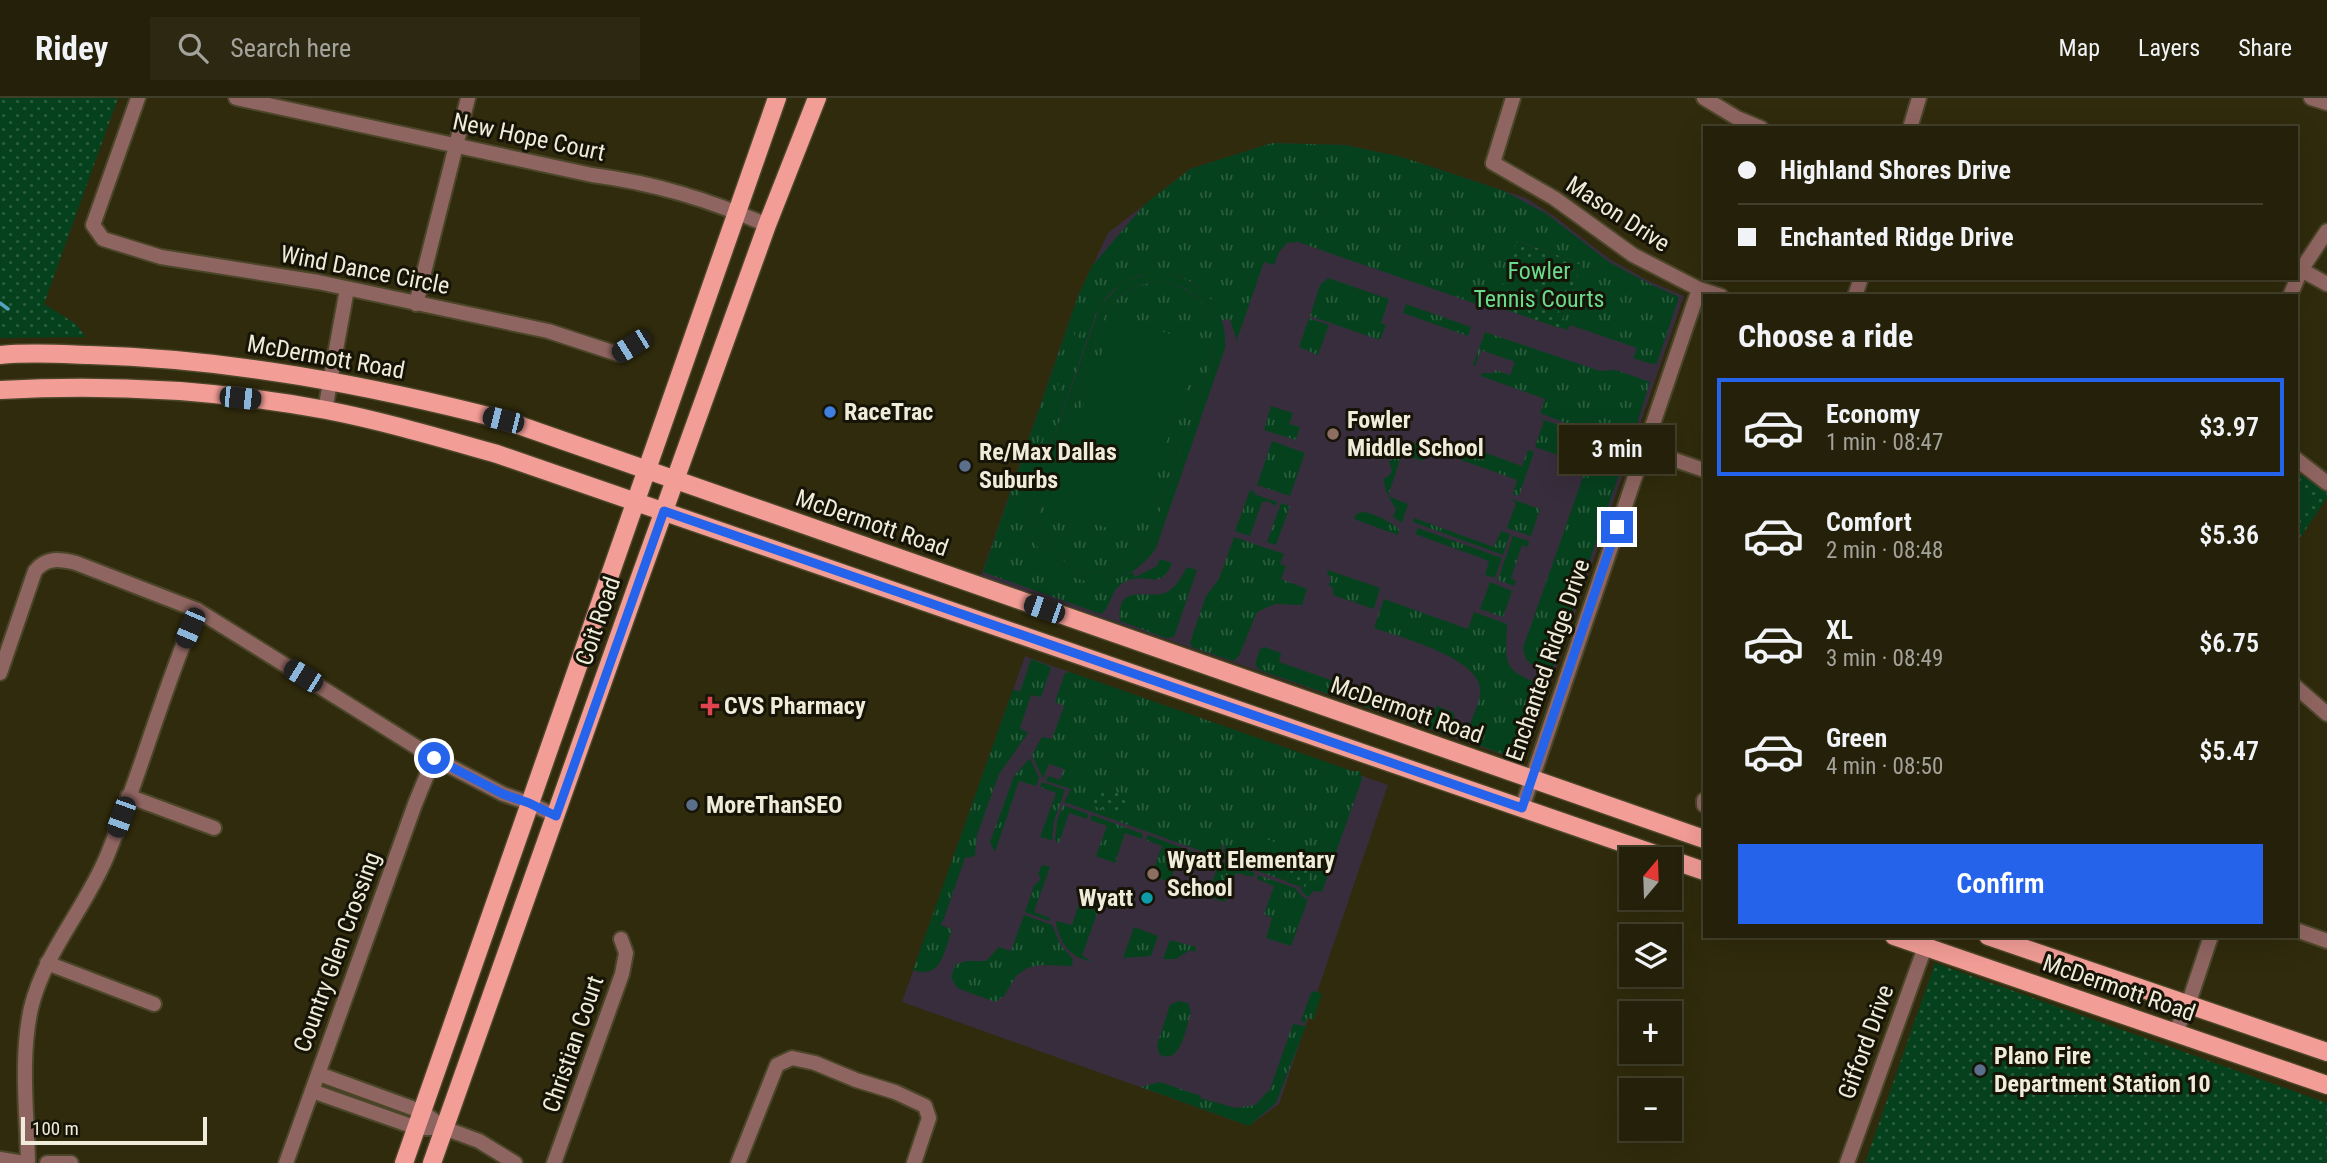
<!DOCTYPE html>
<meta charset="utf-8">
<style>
:root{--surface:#242009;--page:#2c2812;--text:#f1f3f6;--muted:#a3a39c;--line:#413e2a;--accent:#2563eb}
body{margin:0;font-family:"Roboto Condensed",sans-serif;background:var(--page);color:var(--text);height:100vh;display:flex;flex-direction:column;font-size:26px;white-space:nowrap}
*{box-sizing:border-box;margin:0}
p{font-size:23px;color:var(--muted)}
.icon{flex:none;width:38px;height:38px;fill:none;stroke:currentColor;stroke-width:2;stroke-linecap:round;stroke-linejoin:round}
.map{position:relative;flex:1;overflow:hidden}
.side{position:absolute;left:1703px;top:196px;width:595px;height:644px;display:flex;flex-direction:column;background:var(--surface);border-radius:0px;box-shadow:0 7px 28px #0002,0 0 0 2px var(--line)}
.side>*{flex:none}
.hud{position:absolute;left:1703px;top:28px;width:595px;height:154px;border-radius:0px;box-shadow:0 7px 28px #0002,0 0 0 2px var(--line);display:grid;align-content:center;height:154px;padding:0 35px;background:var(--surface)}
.needle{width:46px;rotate:19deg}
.buttons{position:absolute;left:1619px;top:749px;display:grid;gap:14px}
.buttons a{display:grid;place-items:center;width:63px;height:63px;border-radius:0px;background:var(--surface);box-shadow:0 7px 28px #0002,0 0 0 2px var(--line);font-size:35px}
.scale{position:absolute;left:21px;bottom:18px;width:186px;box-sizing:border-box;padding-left:7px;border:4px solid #efecda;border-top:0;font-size:19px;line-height:24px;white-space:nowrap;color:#efecda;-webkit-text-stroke:5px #161307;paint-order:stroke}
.end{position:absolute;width:32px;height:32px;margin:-16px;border:9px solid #2563eb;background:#fff;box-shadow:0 0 0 4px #fff}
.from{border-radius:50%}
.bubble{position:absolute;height:49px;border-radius:0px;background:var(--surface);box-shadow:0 7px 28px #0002,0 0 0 2px var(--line);font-size:23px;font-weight:600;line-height:49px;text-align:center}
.car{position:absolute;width:21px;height:42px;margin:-21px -10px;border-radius:9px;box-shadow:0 0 5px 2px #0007;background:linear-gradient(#222 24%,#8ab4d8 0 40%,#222 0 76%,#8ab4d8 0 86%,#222 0)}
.hud b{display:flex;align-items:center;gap:24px;height:66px;font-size:26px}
.hud b+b{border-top:2px solid var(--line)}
.hud i{width:18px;height:18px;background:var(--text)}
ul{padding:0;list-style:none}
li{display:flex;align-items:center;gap:21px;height:98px;margin:0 14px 10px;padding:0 21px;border:4px solid transparent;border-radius:0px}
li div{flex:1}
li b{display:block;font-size:26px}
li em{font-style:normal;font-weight:600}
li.selected{border-color:var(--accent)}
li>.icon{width:63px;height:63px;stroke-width:1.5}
h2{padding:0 35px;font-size:32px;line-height:84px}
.cta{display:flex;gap:14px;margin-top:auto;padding:14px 35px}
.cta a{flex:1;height:80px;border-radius:0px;background:var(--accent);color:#fff;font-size:28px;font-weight:600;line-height:80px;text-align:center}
header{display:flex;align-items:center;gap:42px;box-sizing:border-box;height:98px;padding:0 35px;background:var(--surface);border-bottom:2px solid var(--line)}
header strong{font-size:33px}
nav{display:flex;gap:38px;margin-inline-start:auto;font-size:24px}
.search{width:490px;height:63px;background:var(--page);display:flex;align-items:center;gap:18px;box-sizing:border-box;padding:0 24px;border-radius:0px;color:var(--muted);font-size:26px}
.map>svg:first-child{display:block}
</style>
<header>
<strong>Ridey</strong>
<div class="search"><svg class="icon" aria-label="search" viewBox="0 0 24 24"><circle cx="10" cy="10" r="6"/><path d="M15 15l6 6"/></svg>Search here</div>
<nav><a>Map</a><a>Layers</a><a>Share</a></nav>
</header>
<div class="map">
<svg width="2327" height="1065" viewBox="0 0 2327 1065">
<defs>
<pattern id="grass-tufts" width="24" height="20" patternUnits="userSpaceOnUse" patternTransform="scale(1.75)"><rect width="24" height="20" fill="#06411e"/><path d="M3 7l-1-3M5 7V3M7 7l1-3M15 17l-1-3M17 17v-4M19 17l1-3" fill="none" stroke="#2b5d3e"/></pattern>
<pattern id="park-dots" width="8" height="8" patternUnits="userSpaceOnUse" patternTransform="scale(1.75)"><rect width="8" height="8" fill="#06411e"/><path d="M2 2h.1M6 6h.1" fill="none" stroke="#2b5d3e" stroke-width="1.8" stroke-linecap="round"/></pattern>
</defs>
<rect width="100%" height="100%" fill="#302b0c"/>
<g fill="#382d3c">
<path d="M1272 45 1345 47 1402 59 1526 100 1554 118 1608 160 1647 182 1684 198 1524 664 981 478 1078 198 1108 135 1190 71Z"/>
<path d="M1025 558 1388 687 1279 1006 1249 1028 902 904Z"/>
</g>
<g fill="url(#grass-tufts)">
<path d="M1272 45 1345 47 1402 59 1504 93 1547 116 1609 164 1650 186 1679 199 1657 265 1652 266 1633 260 1637 250 1570 227 1568 232 1559 229 1582 166 1518 143 1498 200 1495 199 1492 208 1486 206 1485 209 1298 144 1287 145 1279 154 1274 167 1264 164 1239 236 1236 239 1238 240 1237 244 1230 221 1222 222C1199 162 1124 159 1096 216L1032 401C1019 462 1079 500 1133 474L1135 479 1157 468 1160 461 1172 465C1161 493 1148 475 1129 482 1109 489 1113 508 1101 516L983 474 1078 198 1092 168 1145 106 1190 71Z"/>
<path d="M1328 180 1389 201 1381 225 1386 227 1380 242 1310 218 1320 187Z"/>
<path d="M1165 184C1202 192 1222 222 1214 259L1148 447C1112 503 1030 468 1041 403L1106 215C1120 194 1139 183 1165 184Z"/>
<path d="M1406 206 1471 229 1468 238 1403 215Z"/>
<path d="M1309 220 1329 227 1318 257 1299 249Z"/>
<path d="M1485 234 1600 273 1616 272 1650 284 1635 332 1630 334 1608 327H1597L1586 333 1540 315 1545 301 1481 278 1482 275H1495V272L1510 277 1515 264 1481 252 1475 268 1473 267Z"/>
<path d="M1271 308 1293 315 1289 326 1300 329 1296 342 1264 332Z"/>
<path d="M1538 320 1568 330 1558 357 1535 349 1544 323Z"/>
<path d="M1272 343 1305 355 1290 398 1257 387Z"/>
<path d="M1418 343 1429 347 1423 363 1402 356 1388 398 1408 406 1402 425 1393 419 1396 411 1387 396 1383 381 1389 378 1392 373 1389 363Z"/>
<path d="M1458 345 1522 368 1528 352 1534 354 1519 398 1513 396 1517 382 1453 359Z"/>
<path d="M1602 345 1618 348 1626 356 1554 567 1552 571 1531 566 1526 561 1523 550 1591 356 1596 348Z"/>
<path d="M1250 392 1255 394 1254 396 1277 404 1276 408 1268 403 1262 404 1250 438 1235 433Z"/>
<path d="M1511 401 1540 411 1531 438 1507 430 1516 405Z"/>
<path d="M1281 405 1290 408 1276 447 1267 444Z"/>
<path d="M1361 414C1370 413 1393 425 1399 431L1398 437 1354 421 1356 416Z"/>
<path d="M1414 420 1494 449 1501 433 1510 436 1503 457 1413 424Z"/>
<path d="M1418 430 1502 460 1495 480 1485 477 1489 463 1415 436Z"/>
<path d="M1513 438 1529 443 1528 449 1522 447 1511 480 1516 483 1514 488 1498 482Z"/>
<path d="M1234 439 1284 456 1280 466 1286 468 1281 481 1307 491 1302 507 1275 506 1257 514 1239 558 1233 563 1192 549 1190 545 1206 498 1219 481Z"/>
<path d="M1187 469 1197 472 1174 539 1166 540 1120 523C1116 484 1147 501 1165 495 1175 491 1182 479 1187 469Z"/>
<path d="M1328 472 1380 490 1374 511 1356 505 1354 502 1353 504 1333 497V490L1329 487 1331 480 1327 476Z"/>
<path d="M1490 484 1512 493 1503 519 1480 511Z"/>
<path d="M1384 501 1468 531 1474 514 1507 526C1507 537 1505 550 1507 561 1512 582 1537 578 1544 595L1523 656 1514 660 1467 643C1467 627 1478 612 1480 596 1486 561 1399 539 1374 530Z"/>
<path d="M1265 549 1281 555 1279 564 1432 617 1437 608 1453 614 1455 619 1449 635 1444 636 1259 572 1255 566 1260 551Z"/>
<path d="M1031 561 1047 567 1051 570 1041 599 1031 597 1020 630 1028 635 999 676 977 737 975 758 965 760 943 823 940 826 952 832C944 853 942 882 913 872L1013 591 1020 594Z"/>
<path d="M1070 574 1352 673H1360L1362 681 1322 794 1313 793 1309 799 1305 797 1299 789 1305 790 1313 763 1295 757 1286 783 1221 760 1223 755 1278 775 1248 734 1239 758 1223 753 1225 748 1223 746 1218 759 1064 704 1071 691 1046 683 1048 678 1060 682 1064 671 1049 666 1043 681 1032 657 1042 639 1052 641 1064 608 1055 604 1065 575Z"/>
<path d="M1030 660 1039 680 1036 688 1019 683 995 754 990 744 1014 678Z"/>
<path d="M1042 684 1065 692 1054 723 1052 742 1040 739 1056 695 1040 689Z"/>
<path d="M1063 707 1088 716 1087 721 1069 715 1059 745 1055 743 1057 723Z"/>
<path d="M1092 717 1143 736 1142 741 1125 735 1115 765 1096 758 1107 728 1090 722Z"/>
<path d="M1148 737 1199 756 1198 760 1180 755 1170 784 1151 778 1162 748 1146 742Z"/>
<path d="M1203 757 1255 775 1253 779 1236 775 1225 804 1207 798 1218 768 1201 761Z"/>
<path d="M1042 767 1050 769 1034 814 1050 820 1049 823 1025 814 1034 788 1041 781 1038 776Z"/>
<path d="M1258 777 1295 790 1303 799 1308 802 1291 848 1266 840 1272 820 1264 816 1274 788 1257 781Z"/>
<path d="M1082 797 1101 804 1082 858 1092 863C1070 861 1058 843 1056 823L1072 827Z"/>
<path d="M1024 817 1052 827 1061 848 1073 861 1072 868 1040 867 1027 870 1016 878 1004 898 995 904 957 890 951 879 955 867 966 863H986L999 849 1011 853Z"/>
<path d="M1134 829 1158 838 1151 858 1123 860Z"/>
<path d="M1170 842 1196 849 1195 854 1190 852 1176 861H1163Z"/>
<path d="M1314 893 1322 896 1313 922 1307 919 1305 925 1301 923 1311 895Z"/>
<path d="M1179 903 1188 905 1191 914C1186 929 1181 969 1159 956L1157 947 1170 907Z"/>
<path d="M1293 926 1306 928 1276 1005 1249 1028 1141 989 1160 984 1201 998 1200 1000 1236 1010 1255 1007 1270 991Z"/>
</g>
<g fill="url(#park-dots)">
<path d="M0 0H118L44 206 76 226 86 239 0 240Z"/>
<path d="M1517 143 1582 166 1559 230 1495 208Z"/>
<path d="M2296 374 2327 393V400L2296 446Z"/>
<path d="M1107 690 1124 697 1128 703 1126 708 1114 715 1091 707 1098 693Z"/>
<path d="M1295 757 1314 763 1305 790 1286 784Z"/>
<path d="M1935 865 2327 1005V1065H1865Z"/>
</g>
<g fill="#06411e" fill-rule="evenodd">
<path d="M1520 157 1539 164 1525 205 1505 199Z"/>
<path d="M1552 168 1571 175 1557 216 1537 210Z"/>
<path d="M1152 174C1195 175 1228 205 1225 250L1156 450C1111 516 1016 477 1032 401L1100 208 1123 184ZM1165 184C1202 190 1222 223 1214 259L1148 447C1112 503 1030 468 1041 403L1106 215C1120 193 1139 183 1165 184Z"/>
<path d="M1088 196 1093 198 1058 295 1061 300 1057 312 1051 314 1020 410 1015 408 1049 314V309L1046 308 1050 296 1056 294Z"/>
<path d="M1115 217 1201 247 1133 439 1048 409Z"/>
<path d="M2296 391 2313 401 2302 422 2296 419Z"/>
<path d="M1247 734 1288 749 1278 775 1238 761Z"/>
</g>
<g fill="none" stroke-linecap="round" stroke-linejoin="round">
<path stroke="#54a1c2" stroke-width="3.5" d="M0 205 8 211"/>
<defs>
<g id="minor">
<path d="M138 0 93 127 103 141 161 159 318 184 548 233 618 256 631 248"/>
<path d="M236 0 592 77C655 85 709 102 767 127"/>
<path d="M1513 0 1493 65 1554 100 1633 157 1699 191 1721 198"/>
<path d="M1704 0 1737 20 1761 30"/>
<path d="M2311 0 2327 5"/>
<path d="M1910 30 1919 0"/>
<path d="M2296 169 2327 186"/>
<path d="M1855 198 1861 180"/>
<path d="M2290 198 2301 172 2327 133"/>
<path d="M416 206 468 0"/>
<path d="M325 312 347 191"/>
<path d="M1643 351 1704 372"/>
<path d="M2296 361 2327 385"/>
<path d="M0 575 35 473C46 459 60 461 76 465L197 512 434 660 503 696 529 705 556 718"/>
<path d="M2296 589 2327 616"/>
<path d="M128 698 214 730"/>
<path d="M1704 702V707"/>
<path d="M1522 710 1699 191"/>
<path d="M2296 832 2327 843"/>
<path d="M47 865 154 906"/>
<path d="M2175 935 2188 907 2211 838"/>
<path d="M319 976 423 1014 444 1030 479 1043 515 1065"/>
<path d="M312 993 417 1030H444"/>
<path d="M0 1061 24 1065"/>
<path d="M28 1065C27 1015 20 960 31 910 45 853 85 811 107 758 140 677 163 592 197 512"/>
<path d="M47 1065H71"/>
<path d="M286 1065 415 706 434 660"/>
<path d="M554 1065 622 876 626 855 621 841"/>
<path d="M738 1065 777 967 792 960 815 965 856 982 895 994 925 1008 929 1020 914 1065"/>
<path d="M1847 1065 1929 838"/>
</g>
<g id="major">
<path d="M0 257C30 254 60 256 90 257 231 261 368 287 504 322L1704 741"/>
<path d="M0 292C108 286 220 292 326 312 383 323 440 340 497 356L1704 773"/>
<path d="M1894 838 2327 987"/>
<path d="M1988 838 2327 954"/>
<path d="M404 1065 777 0"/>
<path d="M432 1065 635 493 767 127 817 0"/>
</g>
</defs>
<use href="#minor" stroke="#4b4629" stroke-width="18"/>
<use href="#major" stroke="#4b4629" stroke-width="21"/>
<use href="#minor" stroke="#8f6561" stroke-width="14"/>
<use href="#major" stroke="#f39d97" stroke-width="18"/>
</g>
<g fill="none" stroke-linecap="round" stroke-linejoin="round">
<path stroke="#2563eb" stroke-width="9" d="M434 660 503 696 529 705 556 718 664 413 1522 710 1617 429"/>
</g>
<circle fill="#3f7fe0" stroke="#161307" stroke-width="2.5" cx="830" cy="314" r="7"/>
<g fill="#8d6e63" stroke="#161307" stroke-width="2.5">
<circle cx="1333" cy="336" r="7"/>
<circle cx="1153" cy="776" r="7"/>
</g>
<g fill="#5c6f8a" stroke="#161307" stroke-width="2.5">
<circle cx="965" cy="368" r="7"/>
<circle cx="692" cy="707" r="7"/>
<circle cx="1980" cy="972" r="7"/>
</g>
<path fill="#e0444e" stroke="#161307" stroke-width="2.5" d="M706.5 597.5h7v7h7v7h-7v7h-7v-7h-7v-7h7z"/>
<circle fill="#0f9aa8" stroke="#161307" stroke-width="2.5" cx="1147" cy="800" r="7"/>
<g text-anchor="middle" stroke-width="6" stroke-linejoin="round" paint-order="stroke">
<g font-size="24" fill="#efecda" stroke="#161307">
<text transform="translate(529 39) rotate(12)" y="8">New Hope Court</text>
<text transform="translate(1618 116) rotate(33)" y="8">Mason Drive</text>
<text transform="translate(365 172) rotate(11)" y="8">Wind Dance Circle</text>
<text transform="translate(326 259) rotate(10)" y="8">McDermott Road</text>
<text transform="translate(872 425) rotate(19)" y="8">McDermott Road</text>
<text transform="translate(598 523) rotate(-71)" y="8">Coit Road</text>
<text transform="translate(1548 562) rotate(-71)" y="8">Enchanted Ridge Drive</text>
<text transform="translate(1407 612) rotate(19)" y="8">McDermott Road</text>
<text transform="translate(337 854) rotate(-70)" y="8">Country Glen Crossing</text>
<text transform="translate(2119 890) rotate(19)" y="8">McDermott Road</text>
<text transform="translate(1866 944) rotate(-70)" y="8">Gifford Drive</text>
<text transform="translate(573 946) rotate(-71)" y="8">Christian Court</text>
</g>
<g font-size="24" fill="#6adb8d" stroke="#161307">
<text x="1539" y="181">Fowler<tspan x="1539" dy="28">Tennis Courts</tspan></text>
</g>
<g font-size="24" font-weight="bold" fill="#efecda" stroke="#161307" text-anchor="start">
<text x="844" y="322">RaceTrac</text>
<text x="1347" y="330">Fowler<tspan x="1347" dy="28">Middle School</tspan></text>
<text x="979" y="362">Re/Max Dallas<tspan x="979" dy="28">Suburbs</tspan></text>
<text x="724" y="616">CVS Pharmacy</text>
<text x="706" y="715">MoreThanSEO</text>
<text x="1167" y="770">Wyatt Elementary<tspan x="1167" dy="28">School</tspan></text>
<text x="1133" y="808" text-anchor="end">Wyatt</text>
<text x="1994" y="966">Plano Fire<tspan x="1994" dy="28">Department Station 10</tspan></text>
</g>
</g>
</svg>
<div class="buttons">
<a><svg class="needle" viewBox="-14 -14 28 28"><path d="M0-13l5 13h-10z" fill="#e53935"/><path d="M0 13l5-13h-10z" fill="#a3a39c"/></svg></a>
<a><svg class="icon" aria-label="layers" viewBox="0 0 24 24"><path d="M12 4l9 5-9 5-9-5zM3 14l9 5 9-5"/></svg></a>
<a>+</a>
<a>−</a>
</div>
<div class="scale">100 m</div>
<i class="end from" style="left:434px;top:660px"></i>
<i class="end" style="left:1617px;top:429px"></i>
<div class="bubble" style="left:1559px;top:327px;width:116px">3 min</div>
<i class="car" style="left:631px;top:248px;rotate:238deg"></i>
<i class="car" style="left:240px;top:300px;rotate:96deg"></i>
<i class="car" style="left:503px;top:322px;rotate:284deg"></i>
<i class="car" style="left:1044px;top:511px;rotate:289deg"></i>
<i class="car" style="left:190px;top:530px;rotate:203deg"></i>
<i class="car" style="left:303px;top:578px;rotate:302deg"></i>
<i class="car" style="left:121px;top:719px;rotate:200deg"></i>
<div class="hud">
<b><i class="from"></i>Highland Shores Drive</b>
<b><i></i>Enchanted Ridge Drive</b>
</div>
<section class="side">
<h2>Choose a ride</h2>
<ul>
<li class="selected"><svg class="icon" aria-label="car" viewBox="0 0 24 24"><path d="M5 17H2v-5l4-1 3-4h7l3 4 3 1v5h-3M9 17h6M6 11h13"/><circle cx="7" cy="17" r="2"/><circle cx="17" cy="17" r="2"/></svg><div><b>Economy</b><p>1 min · 08:47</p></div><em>$3.97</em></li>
<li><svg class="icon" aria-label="car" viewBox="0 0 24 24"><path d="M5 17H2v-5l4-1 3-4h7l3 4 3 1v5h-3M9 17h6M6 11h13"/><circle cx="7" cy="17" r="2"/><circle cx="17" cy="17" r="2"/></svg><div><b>Comfort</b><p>2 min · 08:48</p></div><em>$5.36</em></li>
<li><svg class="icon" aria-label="car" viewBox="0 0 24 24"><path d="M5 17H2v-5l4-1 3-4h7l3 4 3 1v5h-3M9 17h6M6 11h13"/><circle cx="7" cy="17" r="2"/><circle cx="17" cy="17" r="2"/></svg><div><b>XL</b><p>3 min · 08:49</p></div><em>$6.75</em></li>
<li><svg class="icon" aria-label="car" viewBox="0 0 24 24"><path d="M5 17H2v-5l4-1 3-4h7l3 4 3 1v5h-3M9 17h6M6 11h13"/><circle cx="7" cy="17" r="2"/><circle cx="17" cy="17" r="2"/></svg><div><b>Green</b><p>4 min · 08:50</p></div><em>$5.47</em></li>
</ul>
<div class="cta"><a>Confirm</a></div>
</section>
</div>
